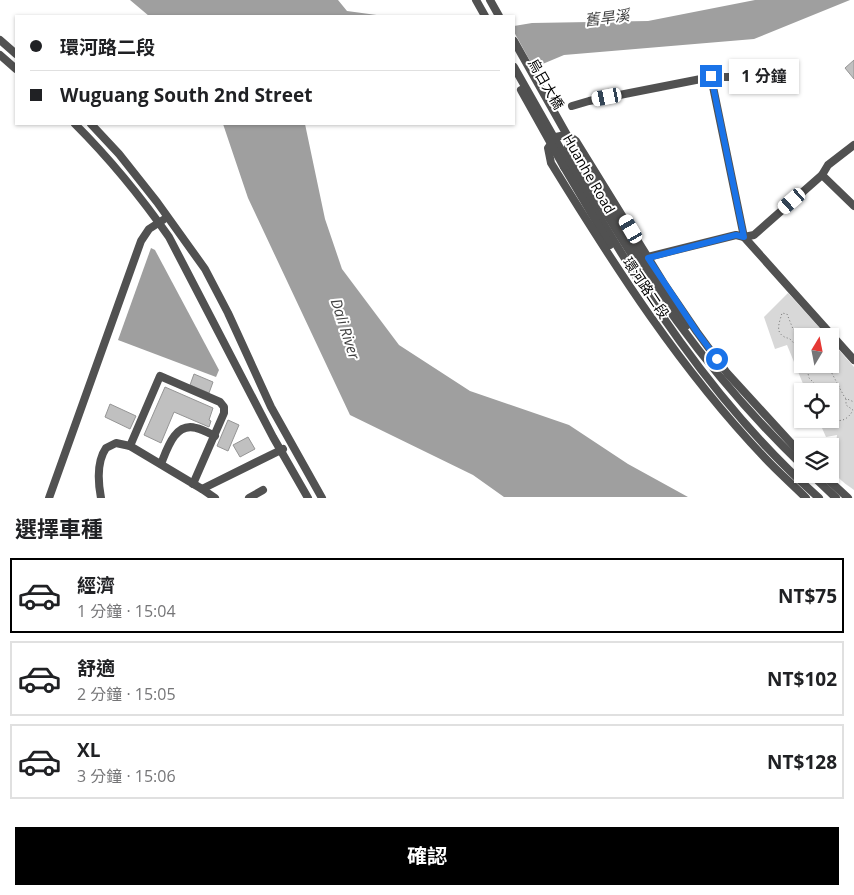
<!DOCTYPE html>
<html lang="zh-TW">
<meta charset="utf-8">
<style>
:root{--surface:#fff;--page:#f2f2f2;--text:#202124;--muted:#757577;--line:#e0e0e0;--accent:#000}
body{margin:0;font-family:"Open Sans","Noto Sans TC",sans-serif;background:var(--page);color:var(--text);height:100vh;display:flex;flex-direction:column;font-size:19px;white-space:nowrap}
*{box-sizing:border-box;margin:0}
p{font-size:16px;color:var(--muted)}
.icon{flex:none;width:28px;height:28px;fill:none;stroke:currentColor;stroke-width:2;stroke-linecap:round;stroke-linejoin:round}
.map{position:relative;height:498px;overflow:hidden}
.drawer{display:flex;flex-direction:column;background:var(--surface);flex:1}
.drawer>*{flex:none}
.hud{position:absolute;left:15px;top:15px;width:500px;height:110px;border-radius:0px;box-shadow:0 1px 4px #0004;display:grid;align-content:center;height:110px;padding:0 15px;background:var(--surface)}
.needle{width:32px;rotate:10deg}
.tools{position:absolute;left:794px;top:328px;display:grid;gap:10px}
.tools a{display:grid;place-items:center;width:45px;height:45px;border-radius:0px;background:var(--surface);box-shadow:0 1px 4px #0004;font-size:25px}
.end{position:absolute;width:22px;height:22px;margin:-11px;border:6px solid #1a73e8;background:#fff;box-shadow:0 0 0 2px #fff}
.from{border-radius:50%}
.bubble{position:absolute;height:35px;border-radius:0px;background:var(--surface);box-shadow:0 1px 4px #0004;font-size:16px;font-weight:700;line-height:35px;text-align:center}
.car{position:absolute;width:15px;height:30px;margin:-15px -8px;border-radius:6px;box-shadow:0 0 4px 1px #0007;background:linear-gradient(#fff 24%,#345 0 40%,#fff 0 76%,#345 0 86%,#fff 0)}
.hud b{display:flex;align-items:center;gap:18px;height:48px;font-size:19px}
.hud b+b{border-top:1px solid var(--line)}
.hud i{width:12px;height:12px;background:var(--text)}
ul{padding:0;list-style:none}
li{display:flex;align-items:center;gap:15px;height:75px;margin:0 10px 8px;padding:0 5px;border:2px solid var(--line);border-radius:0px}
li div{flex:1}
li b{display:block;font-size:19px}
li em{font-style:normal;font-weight:700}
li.active{border-color:var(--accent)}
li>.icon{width:45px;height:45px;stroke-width:1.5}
h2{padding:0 15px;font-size:22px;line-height:60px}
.primary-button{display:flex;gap:10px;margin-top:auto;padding:10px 15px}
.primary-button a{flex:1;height:58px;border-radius:0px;background:var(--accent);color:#fff;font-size:20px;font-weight:700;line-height:58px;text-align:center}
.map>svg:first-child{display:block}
</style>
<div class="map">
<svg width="854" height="498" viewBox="0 0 854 498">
<rect width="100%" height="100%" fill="#fff"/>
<path fill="#d8d8d8" d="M788 293 827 336H802V364H830V340L854 367V490C849 486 842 482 838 477 830 467 836 446 837 435L826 437 818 419H830V391H806L787 345 775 349 764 317Z"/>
<g fill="#9f9f9f">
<path d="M130 0H338L347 11 384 16H149Z"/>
<path d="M755 0H850L754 39 564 55 514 76V26L532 23 648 21Z"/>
<path d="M223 124H305L325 219 342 269 399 345 470 391 569 425 628 464 688 497H504L473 475 350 415 248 198Z"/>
<path d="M151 248 155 250 219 370 216 377 118 340Z"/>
</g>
<path fill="#fff" d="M514 32 535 70 514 79Z"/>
<g fill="#c0c0c0" stroke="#959595">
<path d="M854 60V79L845 68Z"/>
<path d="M194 374 213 382 209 393 190 385Z"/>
<path d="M165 387 213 408 209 420 211 421 209 427 174 412 161 443 144 435Z"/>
<path d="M110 404 136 416 130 429 105 417Z"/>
<path d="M228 420 239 425 228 451 217 446Z"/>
<path d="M248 437 255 449 240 457 233 445Z"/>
</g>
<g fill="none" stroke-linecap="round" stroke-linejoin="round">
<g stroke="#737373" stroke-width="1" stroke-dasharray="1 2.5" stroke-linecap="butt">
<path d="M802 338 793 329 787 314 782 313C780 321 775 331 783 336 787 339 788 337 791 340 796 345 796 349 802 352"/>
<path d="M795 349 802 358"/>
<path d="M806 364 809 378 819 388 836 384"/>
<path d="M827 364 845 398 854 402"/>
<path d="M830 417C839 424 848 420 853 410L846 405V399"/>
</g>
<g stroke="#515151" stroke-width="8">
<path d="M476 0 485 16"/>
<path d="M490 0 499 16"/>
<path d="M0 40 16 54"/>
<path d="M0 55 16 69"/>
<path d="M711 77 744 237 854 360"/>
<path d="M572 106 589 101 711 77H734"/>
<path d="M75 124C110 159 141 197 169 237L273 437 308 498"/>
<path d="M91 124 119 154 157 202 205 269 228 313 271 407 322 498"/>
<path d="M580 158 628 240 686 326"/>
<path d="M575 160C640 275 707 374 802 465"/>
<path d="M569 164C637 285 714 405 819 498"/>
<path d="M564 167 610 245"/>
<path d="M822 175 854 206"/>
<path d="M648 257 736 235 744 237 754 235 822 175 828 165 854 145"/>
<path d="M130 446 160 376 220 402 224 407V413L193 484"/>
<path d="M802 455 727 373 697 332 665 285 576 141C569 135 564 135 556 137L548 148 551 163C615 267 681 370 765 458 778 472 793 485 806 498"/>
<path d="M161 464C167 449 175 422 196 428 202 429 209 433 215 436"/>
<path d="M811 474 836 498"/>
<path d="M822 474 848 498"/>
<path d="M49 498 141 241 149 229 163 220"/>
<path d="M101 498C98 482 97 461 106 448L116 443 130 446 202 489"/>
<path d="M215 498 202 489 283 449"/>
<path d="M249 498 263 490"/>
</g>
<g stroke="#515151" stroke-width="8">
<path d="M514 41 580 158"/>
<path d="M514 67 569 164"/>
<path d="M521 90 564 167"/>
<path d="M568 147 575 160"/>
</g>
</g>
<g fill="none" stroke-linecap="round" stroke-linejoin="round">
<path stroke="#1a73e8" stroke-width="6" d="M711 76 744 237 736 235 648 258 697 332 717 359"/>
</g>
<g text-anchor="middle" stroke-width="4" stroke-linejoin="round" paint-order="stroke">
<g font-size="14" fill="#000" stroke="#fff">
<text transform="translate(546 84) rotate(60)" y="5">烏日大橋</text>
<text transform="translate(589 174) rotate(60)" y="5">Huanhe Road</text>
<text transform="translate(646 288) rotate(56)" y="5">環河路二段</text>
</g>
<g font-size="15" font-style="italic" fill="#404040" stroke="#fff">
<text transform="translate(607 18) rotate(-7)" y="5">舊旱溪</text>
<text transform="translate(345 329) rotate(72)" y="5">Dali River</text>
</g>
</g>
</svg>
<div class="tools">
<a><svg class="needle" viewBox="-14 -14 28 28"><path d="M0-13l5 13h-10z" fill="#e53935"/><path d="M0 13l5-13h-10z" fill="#757577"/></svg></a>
<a><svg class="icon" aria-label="locate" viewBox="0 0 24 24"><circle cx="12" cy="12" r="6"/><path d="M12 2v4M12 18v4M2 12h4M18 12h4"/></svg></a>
<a><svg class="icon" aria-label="layers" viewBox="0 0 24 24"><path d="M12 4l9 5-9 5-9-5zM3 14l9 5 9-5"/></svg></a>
</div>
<i class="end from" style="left:717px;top:359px"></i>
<i class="end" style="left:711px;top:76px"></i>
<div class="bubble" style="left:729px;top:59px;width:70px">1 分鐘</div>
<i class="car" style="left:607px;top:97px;rotate:259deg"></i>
<i class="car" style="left:792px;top:201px;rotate:229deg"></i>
<i class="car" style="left:631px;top:229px;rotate:330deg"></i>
<div class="hud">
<b><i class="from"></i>環河路二段</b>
<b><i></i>Wuguang South 2nd Street</b>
</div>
</div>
<section class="drawer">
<h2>選擇車種</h2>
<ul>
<li class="active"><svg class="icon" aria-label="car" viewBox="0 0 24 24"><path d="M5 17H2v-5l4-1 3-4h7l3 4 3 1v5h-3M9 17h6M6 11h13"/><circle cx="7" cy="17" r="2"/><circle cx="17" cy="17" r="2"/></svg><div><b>經濟</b><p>1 分鐘 · 15:04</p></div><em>NT$75</em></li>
<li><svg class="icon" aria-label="car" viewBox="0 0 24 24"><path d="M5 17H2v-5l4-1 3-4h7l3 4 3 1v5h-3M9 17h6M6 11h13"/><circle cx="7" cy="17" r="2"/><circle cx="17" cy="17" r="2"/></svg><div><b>舒適</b><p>2 分鐘 · 15:05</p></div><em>NT$102</em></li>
<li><svg class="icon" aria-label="car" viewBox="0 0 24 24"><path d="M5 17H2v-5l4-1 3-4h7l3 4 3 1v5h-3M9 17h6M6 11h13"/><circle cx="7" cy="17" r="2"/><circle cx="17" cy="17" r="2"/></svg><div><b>XL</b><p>3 分鐘 · 15:06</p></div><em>NT$128</em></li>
</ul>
<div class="primary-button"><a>確認</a></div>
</section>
